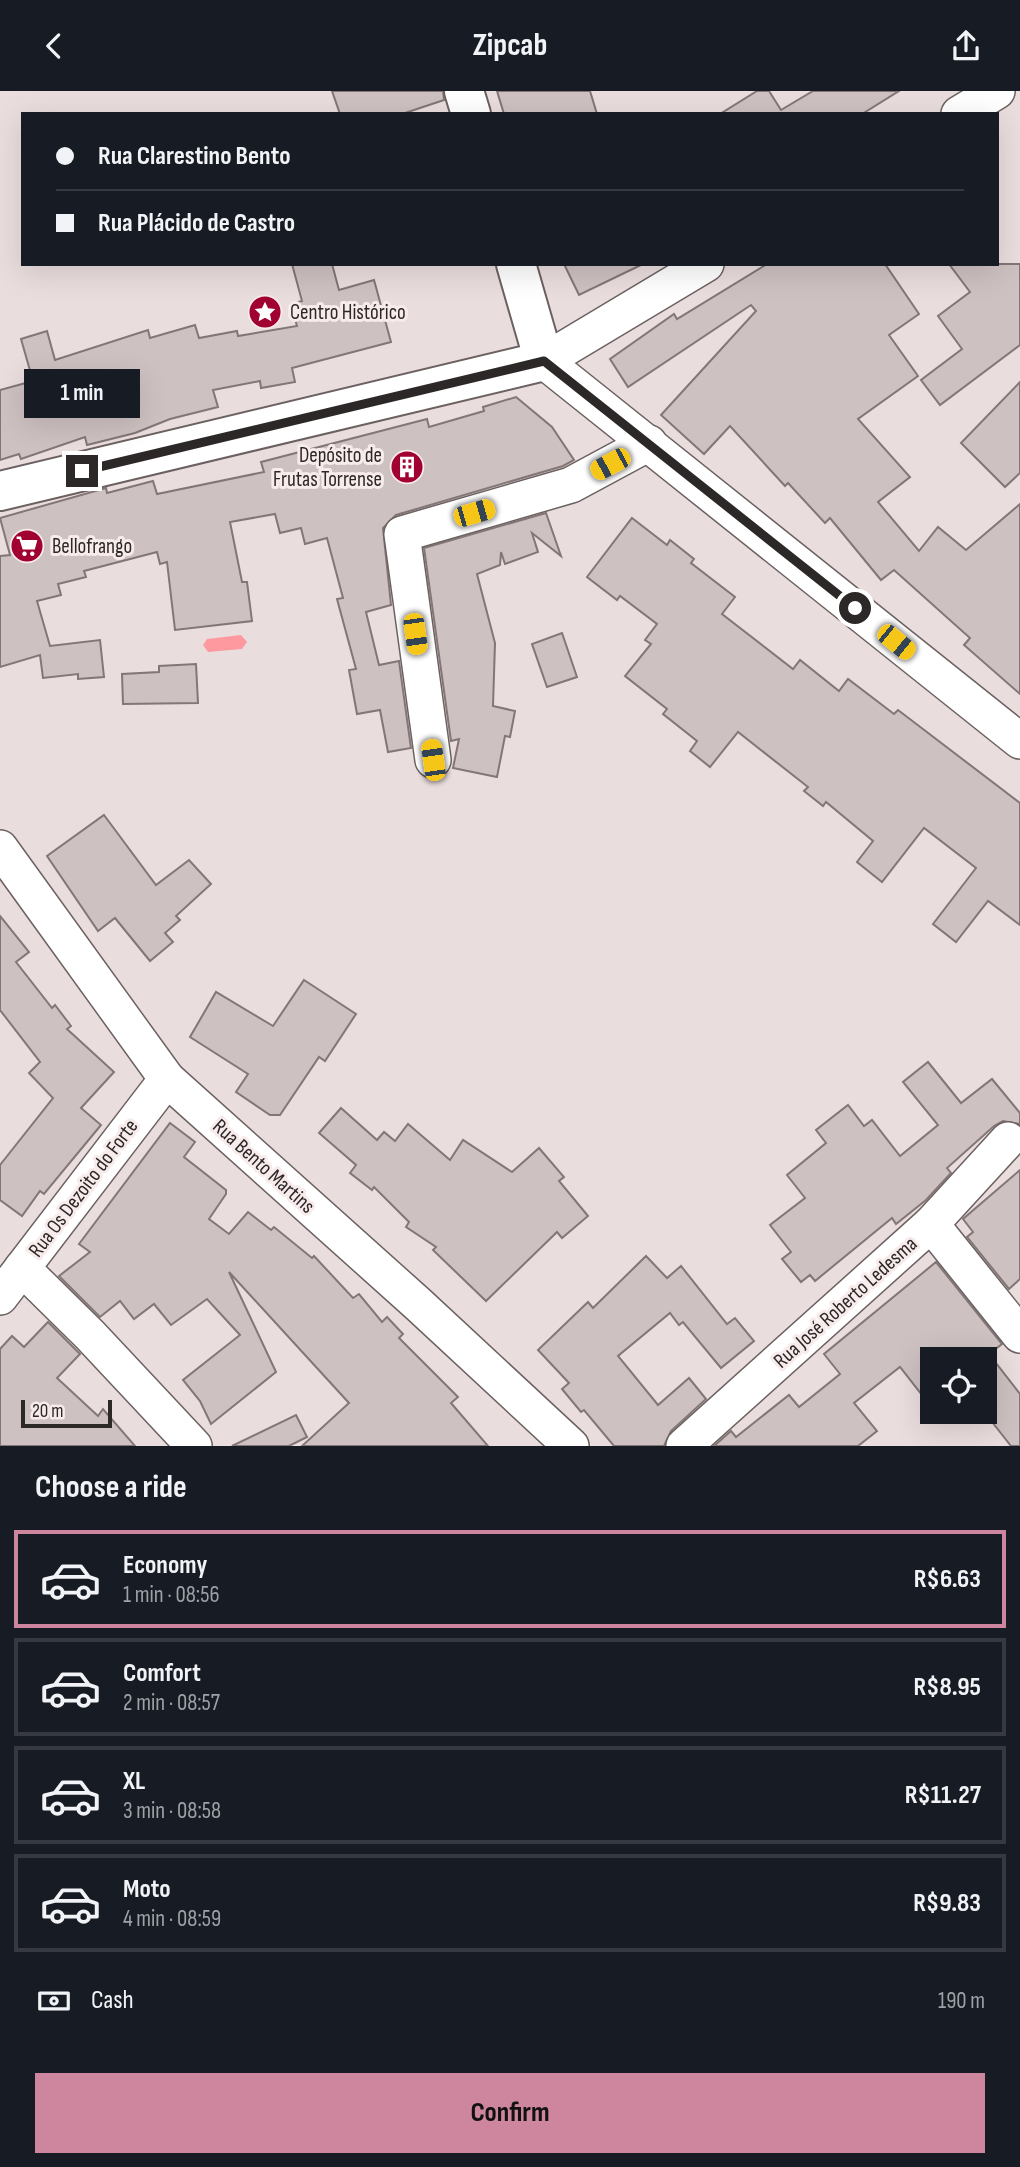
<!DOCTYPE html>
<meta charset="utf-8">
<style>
:root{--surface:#171b24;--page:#20242c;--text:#f1f3f6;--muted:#9ea1a6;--line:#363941;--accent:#cd869d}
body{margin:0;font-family:"Sofia Sans Condensed",sans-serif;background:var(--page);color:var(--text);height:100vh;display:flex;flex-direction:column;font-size:26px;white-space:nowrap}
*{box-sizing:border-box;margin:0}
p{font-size:23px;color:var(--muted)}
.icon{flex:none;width:38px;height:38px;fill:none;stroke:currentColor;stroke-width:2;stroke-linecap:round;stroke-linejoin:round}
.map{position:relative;height:1355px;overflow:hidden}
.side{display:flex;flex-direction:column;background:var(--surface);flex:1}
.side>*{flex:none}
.top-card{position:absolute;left:21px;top:21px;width:978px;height:154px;border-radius:0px;box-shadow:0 7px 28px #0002;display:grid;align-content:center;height:154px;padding:0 35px;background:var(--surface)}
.buttons{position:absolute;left:920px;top:1256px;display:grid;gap:14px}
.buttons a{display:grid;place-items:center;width:77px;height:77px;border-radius:0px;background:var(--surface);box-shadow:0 7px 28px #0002;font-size:35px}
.scale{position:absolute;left:21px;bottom:18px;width:91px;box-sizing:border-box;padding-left:7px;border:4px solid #2c2828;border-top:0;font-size:19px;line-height:24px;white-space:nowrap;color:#2c2828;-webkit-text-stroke:5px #f8ebeb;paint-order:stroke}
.end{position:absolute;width:32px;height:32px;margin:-16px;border:9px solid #2c2828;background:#fff;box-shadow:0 0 0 4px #fff}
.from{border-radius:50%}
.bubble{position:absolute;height:49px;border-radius:0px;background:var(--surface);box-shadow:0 7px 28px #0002;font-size:23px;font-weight:700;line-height:49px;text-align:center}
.car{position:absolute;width:21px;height:42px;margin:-21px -10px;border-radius:9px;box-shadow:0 0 5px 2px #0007;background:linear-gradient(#f5c518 24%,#345 0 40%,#f5c518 0 76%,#345 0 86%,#f5c518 0)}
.top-card b{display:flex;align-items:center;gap:24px;height:66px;font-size:26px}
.top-card b+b{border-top:2px solid var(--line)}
.top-card i{width:18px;height:18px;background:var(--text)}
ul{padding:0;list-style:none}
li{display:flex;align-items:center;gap:21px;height:98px;margin:0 14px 10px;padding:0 21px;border:4px solid var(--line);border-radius:0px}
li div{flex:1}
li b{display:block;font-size:26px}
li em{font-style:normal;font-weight:700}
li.on{border-color:var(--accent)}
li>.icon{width:63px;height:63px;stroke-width:1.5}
h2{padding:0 35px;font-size:32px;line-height:84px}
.pay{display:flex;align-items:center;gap:18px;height:77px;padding:0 35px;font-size:26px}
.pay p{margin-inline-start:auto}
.cta{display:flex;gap:14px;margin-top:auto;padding:14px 35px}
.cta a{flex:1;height:80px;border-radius:0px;background:var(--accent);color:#111;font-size:28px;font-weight:700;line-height:80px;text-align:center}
header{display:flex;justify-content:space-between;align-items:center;height:91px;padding:0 35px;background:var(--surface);font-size:32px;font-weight:700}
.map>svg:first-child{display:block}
</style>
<header><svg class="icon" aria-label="back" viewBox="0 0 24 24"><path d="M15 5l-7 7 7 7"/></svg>Zipcab<svg class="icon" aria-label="share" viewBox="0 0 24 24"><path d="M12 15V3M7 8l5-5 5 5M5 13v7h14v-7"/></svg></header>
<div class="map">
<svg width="1020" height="1355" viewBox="0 0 1020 1355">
<rect width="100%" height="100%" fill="#eaddde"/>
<path fill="#fe999f" d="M241 544 247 551 242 558 208 561 203 554 207 548Z"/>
<g fill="#cec1c2" stroke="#827676" stroke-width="2">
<path d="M332 0H443L444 9 402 23H340Z"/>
<path d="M497 0H590L597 23H504Z"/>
<path d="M757 0H769L781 19 813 0H899L862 23H720Z"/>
<path d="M292 173H332L339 199 374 189 391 251 292 277 295 291 261 297 260 290 213 299 218 316 170 328 135 342 87 354 85 346 21 368 19 363 0 369V299L33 290 21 248 47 240 55 269 148 239 150 247 195 234 199 247 237 240 238 245 297 235 291 213 302 210Z"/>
<path d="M564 173H643L579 204Z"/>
<path d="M767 173H885L919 223 889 244 918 285 858 328 910 386 878 411 919 460 938 436 966 459 1020 413V603L964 554 970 547 894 479 881 489 830 427 825 432 788 392 785 395 730 335 704 363 661 324 756 220 751 214 628 296 610 268 674 223 677 228Z"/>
<path d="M949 173H1020V254L940 314 921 289 962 258 938 225 970 201Z"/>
<path d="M1020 291V382L1005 396 961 352Z"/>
<path d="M516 306 552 336 574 369 563 375 396 424 383 437 391 514 366 521 379 574 399 570 411 657 388 661 380 619 357 623 349 579 356 578 337 508 343 507 327 447 305 453 301 437 280 442 275 423 230 431 242 491H247L252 530 175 539 167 471 160 473 157 461 84 480 86 486 58 493 61 504 37 510 50 555 100 549 104 586 78 588V583L43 587 40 564 0 576V465L10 464 0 427 106 397 107 402 153 390 157 403 264 381 261 371 427 328 429 336 484 320 483 316Z"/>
<path d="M546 422 561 465 532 442 538 461 505 473 501 461 500 474 477 483 495 552 493 615 515 620 510 646 505 645 497 686 453 677 459 648 451 650 424 457Z"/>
<path d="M632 427 667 454 670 449 694 468 691 472 735 506 722 523 793 578 800 569 839 600 848 588 894 623 898 619 1020 712V834L988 810 956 851 933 833 976 777 924 737 882 791 857 771 873 750 826 711 823 715 804 700 808 696 738 641 710 676 690 660 697 650 663 623 667 618 625 585 651 553 645 549 657 533 620 505 617 509 587 486Z"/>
<path d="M562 542 577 586 547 596 532 553Z"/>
<path d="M196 573 198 612 123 613 122 583 159 581V575Z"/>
<path d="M104 724 156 794 189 769 211 793 176 825 180 829 165 842 173 851 150 870 115 827 98 840 47 765Z"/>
<path d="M0 825 29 861 16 871 52 917 55 914 71 935 67 938 114 981 81 1017 101 1034 44 1103 40 1100 22 1125 0 1109V1074L53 1007 29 982 40 971 0 919Z"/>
<path d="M304 889 356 923 325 970 319 966 280 1024H270L236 1001 248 983 190 946 216 901 273 935Z"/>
<path d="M928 971 961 1012 992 988 1020 1022V1033L1003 1030 994 1035 947 1077 951 1082 926 1109 896 1133 892 1127 815 1190 810 1184 801 1191 782 1168 791 1161 770 1134 805 1107 787 1084 826 1052 816 1039 848 1014 864 1035 872 1029 900 1065 938 1034 903 991Z"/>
<path d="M341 1017 377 1049 384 1041 395 1050 408 1033 450 1069 463 1049 512 1081 539 1057 564 1086 559 1090 588 1125 562 1147 557 1141 486 1210 433 1159 436 1156 406 1136 409 1131 374 1096 372 1099 350 1082 356 1074 319 1042Z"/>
<path d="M170 1032 195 1051 184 1066 226 1099V1103L209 1128 229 1143 248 1121 271 1139 274 1136 312 1167 314 1165 353 1207 359 1203 382 1231 387 1226 403 1243 399 1247 458 1306 451 1312 488 1355H302L349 1312 229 1181 276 1281 211 1333 200 1310 183 1289 240 1244 207 1208 171 1234 154 1213 134 1228 120 1210 100 1226 59 1185 90 1161 79 1153Z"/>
<path d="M1020 1079V1188L1009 1198 967 1146 973 1141 963 1128Z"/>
<path d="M646 1165 667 1187 681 1175 727 1233 735 1227 754 1250 721 1277 683 1231 679 1234 670 1222 618 1265 658 1314 689 1287 706 1308 671 1340 664 1355H614L584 1319 581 1321 562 1298 569 1292 538 1259 588 1211 593 1217Z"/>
<path d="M936 1171 1002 1253 989 1263 1020 1303V1355H1011L985 1322V1266L933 1269V1318L900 1276 854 1312 877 1340 858 1355H714L731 1340 736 1346 789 1304 799 1316 840 1283 824 1263Z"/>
<path d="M48 1231 80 1263 57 1287 98 1325 103 1318 135 1355H0V1258L12 1245 24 1256Z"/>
<path d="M296 1324 307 1346 289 1355H232Z"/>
</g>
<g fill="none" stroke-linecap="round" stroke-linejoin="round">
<defs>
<g id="minor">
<path d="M959 23 997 0"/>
<path d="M706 173 544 270 1020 650"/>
<path d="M433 669 402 443 571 394 649 352"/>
<path d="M0 757 167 988 418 1213 571 1355"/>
<path d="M931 1133 1008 1049"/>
<path d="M22 1177 90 1244 194 1355"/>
<path d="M0 1206 167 988"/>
<path d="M684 1355 931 1133 1020 1244"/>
</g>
<g id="secondary">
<path d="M464 0 471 23"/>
<path d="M0 400 544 270 516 173"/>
</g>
</defs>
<use href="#minor" stroke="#6c6161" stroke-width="38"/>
<use href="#secondary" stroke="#6c6161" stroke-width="42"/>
<use href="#minor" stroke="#fff" stroke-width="35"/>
<use href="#secondary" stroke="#fff" stroke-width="38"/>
</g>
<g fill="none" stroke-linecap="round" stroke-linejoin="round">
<path stroke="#2c2828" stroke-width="9" d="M82 380 544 270 855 517"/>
</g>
<defs>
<symbol id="sight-disc" viewBox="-11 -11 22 22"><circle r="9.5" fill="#a10131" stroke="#f8ebeb"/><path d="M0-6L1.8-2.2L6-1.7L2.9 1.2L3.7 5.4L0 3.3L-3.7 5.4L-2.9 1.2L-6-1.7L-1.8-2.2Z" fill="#fff"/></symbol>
<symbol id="building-disc" viewBox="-11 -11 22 22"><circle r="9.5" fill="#a10131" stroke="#f8ebeb"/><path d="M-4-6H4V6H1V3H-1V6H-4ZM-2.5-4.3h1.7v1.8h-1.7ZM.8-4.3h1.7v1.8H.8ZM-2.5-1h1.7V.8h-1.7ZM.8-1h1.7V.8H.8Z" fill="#fff"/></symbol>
<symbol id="supermarket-disc" viewBox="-11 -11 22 22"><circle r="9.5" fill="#a10131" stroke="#f8ebeb"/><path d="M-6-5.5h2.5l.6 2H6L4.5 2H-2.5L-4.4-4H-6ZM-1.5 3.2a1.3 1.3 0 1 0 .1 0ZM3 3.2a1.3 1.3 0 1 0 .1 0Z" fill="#fff"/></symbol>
</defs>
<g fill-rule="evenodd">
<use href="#sight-disc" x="246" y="202" width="38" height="38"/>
<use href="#building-disc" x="388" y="357" width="38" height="38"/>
<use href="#supermarket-disc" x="8" y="436" width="38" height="38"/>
</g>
<g text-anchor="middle" stroke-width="6" stroke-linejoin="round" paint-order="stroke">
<g font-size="21" fill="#2c2828" stroke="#f8ebeb" text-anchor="start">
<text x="290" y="228">Centro Histórico</text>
<text x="382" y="371" text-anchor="end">Depósito de<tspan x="382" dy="24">Frutas Torrense</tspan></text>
<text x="52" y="462">Bellofrango</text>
</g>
<g font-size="21" fill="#2c2828" stroke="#f8ebeb">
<text transform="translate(264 1075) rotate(42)" y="7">Rua Bento Martins</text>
<text transform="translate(83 1097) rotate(-53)" y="7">Rua Os Dezoito do Forte</text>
<text transform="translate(845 1211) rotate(-42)" y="7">Rua José Roberto Ledesma</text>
</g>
</g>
</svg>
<div class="buttons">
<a><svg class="icon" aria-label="locate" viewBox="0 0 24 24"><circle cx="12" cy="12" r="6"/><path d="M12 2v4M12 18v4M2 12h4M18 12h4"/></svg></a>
</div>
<div class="scale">20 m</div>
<i class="end from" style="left:855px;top:517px"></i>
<i class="end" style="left:82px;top:380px"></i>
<div class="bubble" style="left:24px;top:278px;width:116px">1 min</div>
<i class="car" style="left:610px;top:373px;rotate:242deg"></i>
<i class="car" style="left:474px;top:422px;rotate:74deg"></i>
<i class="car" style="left:415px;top:543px;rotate:172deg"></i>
<i class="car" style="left:896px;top:551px;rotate:129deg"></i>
<i class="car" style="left:433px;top:669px;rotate:352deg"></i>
<div class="top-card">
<b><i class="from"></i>Rua Clarestino Bento</b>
<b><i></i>Rua Plácido de Castro</b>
</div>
</div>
<section class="side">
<h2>Choose a ride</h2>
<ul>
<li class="on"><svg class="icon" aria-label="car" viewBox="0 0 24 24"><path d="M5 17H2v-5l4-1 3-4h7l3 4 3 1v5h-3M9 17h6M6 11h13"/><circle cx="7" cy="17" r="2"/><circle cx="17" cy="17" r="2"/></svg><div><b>Economy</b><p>1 min · 08:56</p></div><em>R$6.63</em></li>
<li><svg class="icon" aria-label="car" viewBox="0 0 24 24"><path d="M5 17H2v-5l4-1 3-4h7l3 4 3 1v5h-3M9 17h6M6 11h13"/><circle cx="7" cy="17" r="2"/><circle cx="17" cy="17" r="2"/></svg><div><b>Comfort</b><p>2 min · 08:57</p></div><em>R$8.95</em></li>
<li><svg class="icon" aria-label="car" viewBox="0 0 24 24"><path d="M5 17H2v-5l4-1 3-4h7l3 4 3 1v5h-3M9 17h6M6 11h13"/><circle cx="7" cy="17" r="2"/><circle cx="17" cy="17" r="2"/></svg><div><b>XL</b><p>3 min · 08:58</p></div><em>R$11.27</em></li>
<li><svg class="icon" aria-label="car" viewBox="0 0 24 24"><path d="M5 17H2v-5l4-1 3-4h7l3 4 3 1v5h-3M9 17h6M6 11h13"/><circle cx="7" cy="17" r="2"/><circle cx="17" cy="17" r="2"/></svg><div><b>Moto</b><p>4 min · 08:59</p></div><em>R$9.83</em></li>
</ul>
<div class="pay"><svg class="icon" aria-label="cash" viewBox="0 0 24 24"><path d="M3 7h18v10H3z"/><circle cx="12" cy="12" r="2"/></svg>Cash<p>190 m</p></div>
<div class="cta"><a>Confirm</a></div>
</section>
